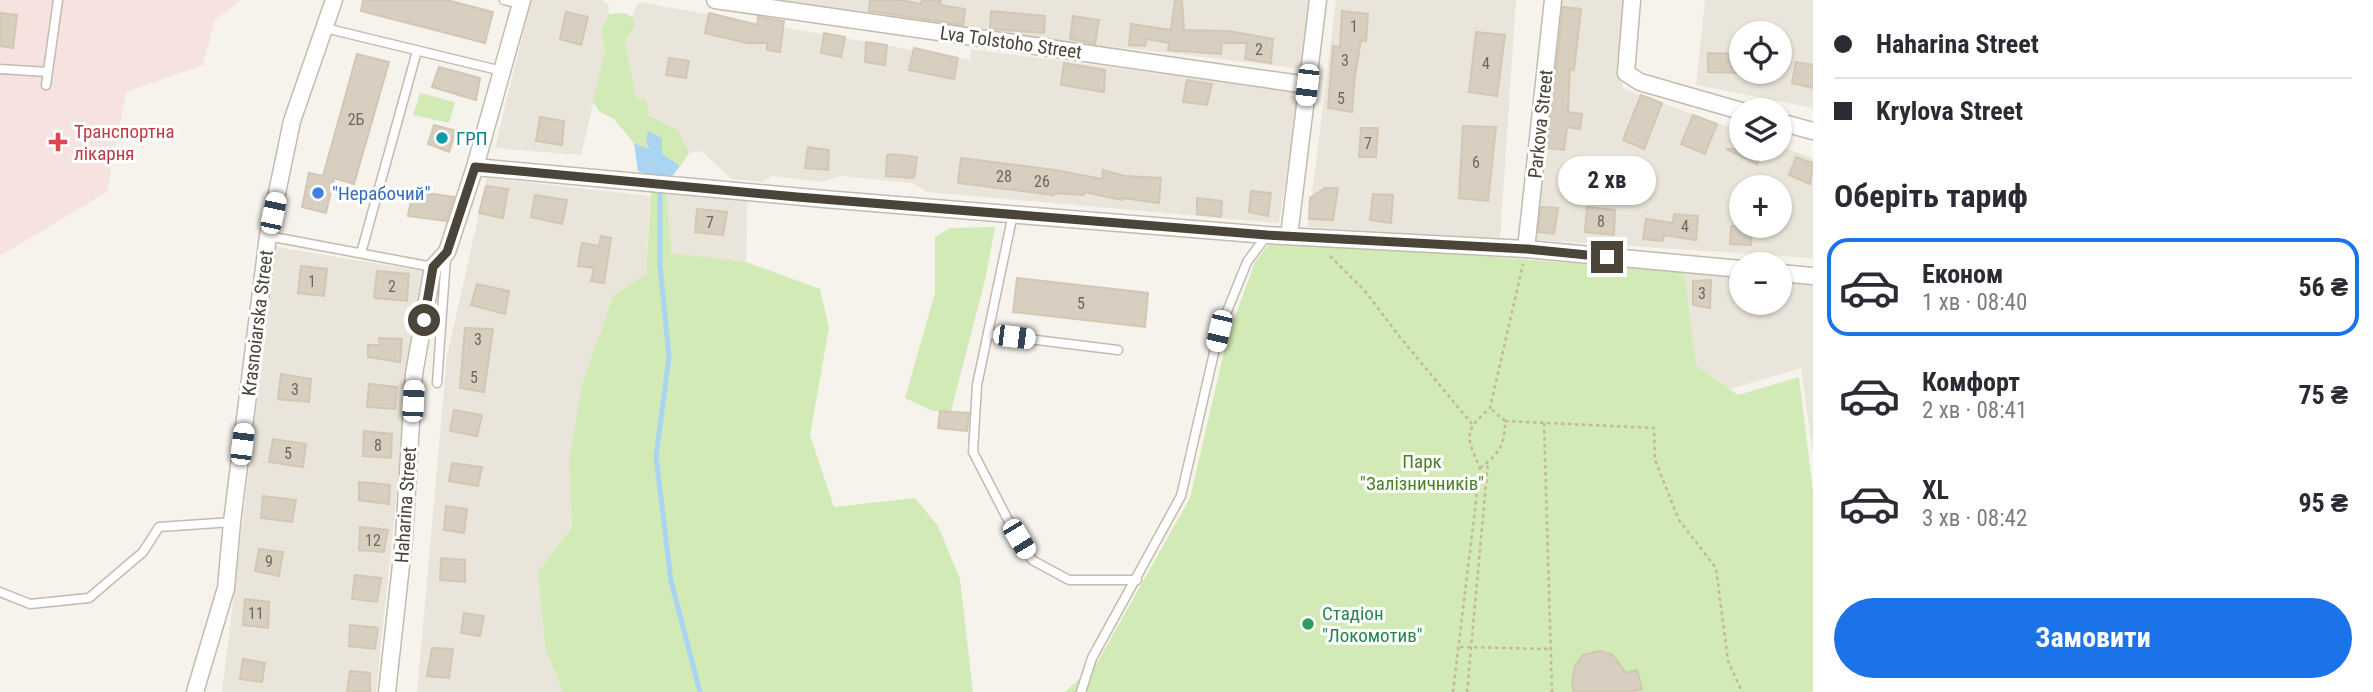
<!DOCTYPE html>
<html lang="uk">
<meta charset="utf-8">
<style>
:root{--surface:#fff;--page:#f2f2f3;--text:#2b2b33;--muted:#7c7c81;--line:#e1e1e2;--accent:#1a73e8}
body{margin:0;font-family:"Roboto Condensed",sans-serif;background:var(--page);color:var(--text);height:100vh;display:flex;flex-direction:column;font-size:26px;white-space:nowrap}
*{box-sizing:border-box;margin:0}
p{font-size:23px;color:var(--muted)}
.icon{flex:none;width:38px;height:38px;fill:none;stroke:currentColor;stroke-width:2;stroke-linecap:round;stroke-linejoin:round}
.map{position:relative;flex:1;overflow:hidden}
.panel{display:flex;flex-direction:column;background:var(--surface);width:560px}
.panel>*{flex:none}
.banner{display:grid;align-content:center;height:154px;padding:0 21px;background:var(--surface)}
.buttons{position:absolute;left:1729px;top:21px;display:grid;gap:14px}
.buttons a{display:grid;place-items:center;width:63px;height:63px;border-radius:50%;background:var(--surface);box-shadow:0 2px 5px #0004;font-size:35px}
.end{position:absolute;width:32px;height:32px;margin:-16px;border:9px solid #4b4439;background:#fff;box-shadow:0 0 0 4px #fff}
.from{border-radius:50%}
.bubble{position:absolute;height:49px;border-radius:24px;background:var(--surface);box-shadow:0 2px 5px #0004;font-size:23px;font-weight:700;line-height:49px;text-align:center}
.car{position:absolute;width:21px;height:42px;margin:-21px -10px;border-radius:9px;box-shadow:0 0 5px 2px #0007;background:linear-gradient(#fff 24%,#345 0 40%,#fff 0 76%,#345 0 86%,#fff 0)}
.banner b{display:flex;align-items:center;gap:24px;height:66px;font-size:26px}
.banner b+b{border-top:2px solid var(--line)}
.banner i{width:18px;height:18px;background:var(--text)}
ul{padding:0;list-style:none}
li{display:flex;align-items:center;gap:21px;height:98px;margin:0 14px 10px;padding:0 7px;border:4px solid transparent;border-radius:21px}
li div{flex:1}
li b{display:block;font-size:26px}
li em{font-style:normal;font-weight:700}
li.active{border-color:var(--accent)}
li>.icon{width:63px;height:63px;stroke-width:1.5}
h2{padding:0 21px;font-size:32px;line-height:84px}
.button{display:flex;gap:14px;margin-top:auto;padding:14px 21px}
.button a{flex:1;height:80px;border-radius:42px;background:var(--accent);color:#fff;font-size:28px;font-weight:700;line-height:80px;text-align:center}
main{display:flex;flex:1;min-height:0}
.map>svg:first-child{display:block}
</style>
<main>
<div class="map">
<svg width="1813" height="692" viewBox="0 0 1813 692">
<rect width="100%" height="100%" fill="#f6f3ec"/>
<g fill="#eae5da" fill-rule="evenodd">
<path d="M531 0H601L608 4 609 14 601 32 605 51 603 63 581 155 495 148Z"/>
<path d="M778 0H1312L1304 69 912 23Z"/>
<path d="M1336 0H1516L1500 239 1308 227Z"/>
<path d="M1557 0H1628L1622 88 1741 132V149H1780V146L1813 158V258L1535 240ZM1741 187H1780V226H1741Z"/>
<path d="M1705 0H1813V108L1696 85ZM1741 33H1780V72H1741Z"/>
<path d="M638 2 970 60 971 49 1300 92 1279 223 927 192 912 183 841 176 823 182 772 176 763 182 732 179 701 151 689 153 679 131 649 114 636 99 625 42 635 25 632 17Z"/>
<path d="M487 178 650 196 646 274 613 296 582 385 569 462 572 527 538 572 545 647 563 692H417L447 356Z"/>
<path d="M667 193 747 197 746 262 670 253Z"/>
<path d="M276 247 422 271 409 378 376 692H222Z"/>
<path d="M1684 271 1741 276V303H1780V279L1813 282V454L1801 368 1730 389 1696 365Z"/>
</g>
<path fill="#f6e3e0" d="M0 0H241L215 20 203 65 126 92 107 192 0 256Z"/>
<g fill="#d2eab5">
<path d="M625 13 632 17 635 25 625 42 636 98 646 99 649 115 679 131 689 153 680 166 662 154 634 143 614 119 600 112 593 102 605 51 601 32 609 14Z"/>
<path d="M420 93 455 102 449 123 413 115Z"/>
<path d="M651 191 667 193 671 253 746 262 820 289 829 328 810 435 834 507 915 498 938 526 960 579 973 692H563L545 647 538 572 572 527 569 462 582 385 613 296 646 274Z"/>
<path d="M995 227 986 276 951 411H933L905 398 935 293V237L950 228Z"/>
<path d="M1271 241 1684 271 1696 365 1738 395 1799 377 1813 491V692H1065L1097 663 1190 498 1227 339 1255 262Z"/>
</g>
<path fill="#a9d4f2" d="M648 131 662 138V154L680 166 673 175 660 179 638 171 634 143 649 149 646 140Z"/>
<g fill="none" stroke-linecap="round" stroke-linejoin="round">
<path stroke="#a9d4f2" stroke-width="5" d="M660 192V265L669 357 656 457 671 581 700 692"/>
</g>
<g fill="#d8cfc1" stroke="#d3c7b4" stroke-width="2">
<path d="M363 0H447L493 12 485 43 361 11Z"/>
<path d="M870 0H901L921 4 922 0H941L940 5 965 9 963 25 869 11Z"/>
<path d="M1175 0H1182L1184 30 1228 31 1273 39 1271 63 1245 59 1247 43H1222L1221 54 1168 50 1169 43 1147 39 1145 46 1129 45 1131 24 1171 30Z"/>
<path d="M1563 7 1581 9 1574 70 1570 69 1568 112 1582 114 1580 129 1567 127 1564 150 1547 148Z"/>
<path d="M991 11 1045 16 1044 33 990 29Z"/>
<path d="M1342 11 1368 14 1366 41 1361 40 1355 75 1352 112 1328 108 1333 46 1340 47Z"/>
<path d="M566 12 588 17 581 45 560 39Z"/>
<path d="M0 13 17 15 13 48 0 46Z"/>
<path d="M709 13 757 25 758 17 784 21 780 52 767 50V43H747L705 33Z"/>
<path d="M1073 16 1099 20 1095 44 1070 39Z"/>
<path d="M1476 32 1505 35 1497 96 1469 92Z"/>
<path d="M824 33 845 37 841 57 821 53Z"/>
<path d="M866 42 887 45 885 65 865 62Z"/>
<path d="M914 48 958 58 954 79 909 70Z"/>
<path d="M1708 53 1741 54V73L1708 72Z"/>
<path d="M357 54 389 62 354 184 334 178 326 213 302 207 309 173 323 176Z"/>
<path d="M669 58 689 61 686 78 666 75Z"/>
<path d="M1796 62 1813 65V88L1792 83Z"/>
<path d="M1064 63 1105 70 1104 92 1061 85Z"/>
<path d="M439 67 480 78 476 100 432 87Z"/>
<path d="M1187 80 1212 84 1207 105 1183 102Z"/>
<path d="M1641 95 1662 103 1644 149 1623 140Z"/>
<path d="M1693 115 1717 124 1705 154 1681 144Z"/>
<path d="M540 117 564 121 562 145 536 141Z"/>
<path d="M434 125 456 131 449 152 428 144Z"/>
<path d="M1463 126 1496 127 1488 201 1459 198Z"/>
<path d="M1361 128H1378L1376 157H1359Z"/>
<path d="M808 147 829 150 828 170 805 168Z"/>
<path d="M1726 149H1763L1757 164Z"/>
<path d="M892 154 917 157 914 178 886 176 887 155Z"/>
<path d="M1796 157 1813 163 1810 184 1789 175Z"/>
<path d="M961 158 1055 170 1102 179 1103 170 1125 176 1161 178 1159 203 1122 198V200L1084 192V195L1054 193V195L958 183Z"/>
<path d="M486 186 508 189 503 218 479 213Z"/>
<path d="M1325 188H1338L1333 220 1309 219 1310 198Z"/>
<path d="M413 191 454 197 446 221 408 216Z"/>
<path d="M1251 191 1271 193 1268 216 1249 212Z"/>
<path d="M1373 194 1393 195 1391 223 1370 220Z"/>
<path d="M535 195 567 200 562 224 531 217Z"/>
<path d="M1197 198 1222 201 1221 217 1197 214Z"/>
<path d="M1541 207 1558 208 1554 234 1538 232Z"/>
<path d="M1587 207 1615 210 1614 235 1585 232Z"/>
<path d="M697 209 727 212 723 235 695 232Z"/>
<path d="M1674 214 1698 216 1696 240 1664 235 1663 241 1643 239 1646 219 1673 223Z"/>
<path d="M1731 226H1752L1751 245 1730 244Z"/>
<path d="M601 236 611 238 604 283 591 281 594 268 578 266 582 243 599 246Z"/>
<path d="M301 266 327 269 324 296 298 293Z"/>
<path d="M377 271 409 274 407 301 374 298Z"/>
<path d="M1017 278 1148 293 1145 327 1013 312Z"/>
<path d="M1711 280 1710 308 1693 305V281Z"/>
<path d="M477 284 509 291 505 314 471 305Z"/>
<path d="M465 328 493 329 484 392 460 388Z"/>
<path d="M379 338 402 339 400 362 368 357V345H380Z"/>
<path d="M281 374 311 379 309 402 278 399Z"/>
<path d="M369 384 397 387 395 409 367 407Z"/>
<path d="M454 410 482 415 477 436 450 431Z"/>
<path d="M940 411 969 413 967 431 938 428Z"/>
<path d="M364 431 392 434 391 458 363 456Z"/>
<path d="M273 439 306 444 303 467 269 462Z"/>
<path d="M452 463 482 467 478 486 449 481Z"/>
<path d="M359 482 390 485 389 504 359 500Z"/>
<path d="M263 496 296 500 292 522 261 518Z"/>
<path d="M446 506 467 509 464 533 444 530Z"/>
<path d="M360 527 388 530 384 552 359 550Z"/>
<path d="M259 549 283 552 279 576 255 571Z"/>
<path d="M441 558 465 560V582L440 580Z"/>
<path d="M355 575 381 578 377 602 352 599Z"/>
<path d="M245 599 269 602 268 628 243 625Z"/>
<path d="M464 613 484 616 480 636 461 633Z"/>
<path d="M350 625 378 628 375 649 349 646Z"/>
<path d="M432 648 453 649 449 678 427 676Z"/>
<path d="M1600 651 1613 655 1626 673 1637 670 1642 689 1630 692H1574L1572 683 1575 666 1583 655Z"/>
<path d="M243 659 265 663 262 682 240 679Z"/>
<path d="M350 671 370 673V692H347Z"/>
</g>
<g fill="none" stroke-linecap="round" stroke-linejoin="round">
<defs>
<g id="service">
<path d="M504 0 520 4"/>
<path d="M325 28 502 71"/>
<path d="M0 69 47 72"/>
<path d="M46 85 58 0"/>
<path d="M1013 214 977 385 973 452 1007 518 1032 560 1069 580H1137"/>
<path d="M268 236 433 267"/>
<path d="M361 253 417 51"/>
<path d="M988 334 1118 350"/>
<path d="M437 383 446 257"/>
<path d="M0 592 30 604 89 598 143 552 159 527 232 522"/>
<path d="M1081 692 1092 658 1181 496 1219 331 1247 262 1267 235"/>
</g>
<g id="minor">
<path d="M715 0 1307 85"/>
<path d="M1632 0 1626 73 1640 82 1741 111"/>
<path d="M1780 122 1813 131"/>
<path d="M475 167 824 199 1267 235 1526 249 1741 269"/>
<path d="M1289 236 1318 0"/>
<path d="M1526 249 1553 0"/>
<path d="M1780 273 1813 276"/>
<path d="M195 692 226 588 232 522 268 236 292 121 334 0"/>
<path d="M387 692 404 538 414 374 433 267 447 252 475 167 522 0"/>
</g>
</defs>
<use href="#service" stroke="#c2bbae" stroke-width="11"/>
<use href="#minor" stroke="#c2bbae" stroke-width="19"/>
<g stroke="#c4b79f" stroke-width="2.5" stroke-dasharray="3.5 3.5" stroke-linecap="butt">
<path d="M1330 256 1365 291 1399 336 1472 424"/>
<path d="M1505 421 1654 428 1655 460 1679 520 1716 568 1728 661 1742 692"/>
<path d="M1544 423 1552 692"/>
<path d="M1480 468C1499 454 1505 445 1505 421L1490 408"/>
<path d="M1460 647 1551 649"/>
<path d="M1453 692 1480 468C1466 436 1463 432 1490 408L1523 264"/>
<path d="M1467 692 1488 462"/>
</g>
<use href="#service" stroke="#fff" stroke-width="8"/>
<use href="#minor" stroke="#fff" stroke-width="16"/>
</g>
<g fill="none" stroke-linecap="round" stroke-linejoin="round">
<path stroke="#4b4439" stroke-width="9" d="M424 320 433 267 447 252 475 167 797 197 1267 235 1527 249 1607 257"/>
</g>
<circle fill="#0f9aa8" stroke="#fff" stroke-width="2.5" cx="442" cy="138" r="7"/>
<path fill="#e0444e" stroke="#fff" stroke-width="2.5" d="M54.5 131.5h7v7h7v7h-7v7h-7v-7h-7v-7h7z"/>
<circle fill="#3f7fe0" stroke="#fff" stroke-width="2.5" cx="318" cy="193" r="7"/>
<circle fill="#2e9e5b" stroke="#fff" stroke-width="2.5" cx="1308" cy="624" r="7"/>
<g text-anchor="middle" stroke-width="6" stroke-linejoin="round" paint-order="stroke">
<g font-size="16" fill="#6e675b">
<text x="1354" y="32">1</text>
<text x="1259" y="55">2</text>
<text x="1345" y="66">3</text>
<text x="1486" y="69">4</text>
<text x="1341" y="104">5</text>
<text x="356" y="125">2Б</text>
<text x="1368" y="149">7</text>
<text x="1476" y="168">6</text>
<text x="1004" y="182">28</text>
<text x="1042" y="187">26</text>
<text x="1601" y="227">8</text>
<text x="710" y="228">7</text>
<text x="1685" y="232">4</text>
<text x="312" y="287">1</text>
<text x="392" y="292">2</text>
<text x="1702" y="299">3</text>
<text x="1081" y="309">5</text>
<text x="478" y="345">3</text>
<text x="474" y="383">5</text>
<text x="295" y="395">3</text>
<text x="378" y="451">8</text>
<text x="288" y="459">5</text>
<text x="373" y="546">12</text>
<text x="269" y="567">9</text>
<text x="256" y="619">11</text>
</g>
<g font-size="19" fill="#4b4439" stroke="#fff">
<text transform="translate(1011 42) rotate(8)" y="7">Lva Tolstoho Street</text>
<text transform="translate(1540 124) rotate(-84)" y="7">Parkova Street</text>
<text transform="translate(257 323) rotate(-83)" y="7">Krasnoiarska Street</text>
<text transform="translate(405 505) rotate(-86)" y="7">Haharina Street</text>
</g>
<g font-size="19" fill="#be3a42" stroke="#fff" text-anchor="start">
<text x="74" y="138">Транспортна<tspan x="74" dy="22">лікарня</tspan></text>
</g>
<g font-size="19" fill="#0d838f" stroke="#fff" text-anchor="start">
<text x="456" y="145">ГРП</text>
</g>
<g font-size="19" fill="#366cbe" stroke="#fff" text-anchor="start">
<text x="332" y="200">"Нерабочий"</text>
</g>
<g font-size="19" fill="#4a7f2a" stroke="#fff">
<text x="1422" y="468">Парк<tspan x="1422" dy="22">"Залізничників"</tspan></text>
</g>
<g font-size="19" fill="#27864d" stroke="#fff" text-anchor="start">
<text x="1322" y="620">Стадіон<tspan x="1322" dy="22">"Локомотив"</tspan></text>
</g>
</g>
</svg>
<div class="buttons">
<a><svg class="icon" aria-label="locate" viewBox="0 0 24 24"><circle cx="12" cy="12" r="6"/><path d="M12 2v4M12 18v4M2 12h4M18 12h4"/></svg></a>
<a><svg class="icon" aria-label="layers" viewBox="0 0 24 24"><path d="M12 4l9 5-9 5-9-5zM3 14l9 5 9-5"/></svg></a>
<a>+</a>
<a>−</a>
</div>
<i class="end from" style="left:424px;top:320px"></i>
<i class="end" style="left:1607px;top:257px"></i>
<div class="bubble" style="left:1558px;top:156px;width:98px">2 хв</div>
<i class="car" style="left:1307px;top:85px;rotate:187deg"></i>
<i class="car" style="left:273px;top:213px;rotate:12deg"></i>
<i class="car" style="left:1219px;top:331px;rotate:193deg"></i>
<i class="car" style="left:1014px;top:337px;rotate:97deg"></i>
<i class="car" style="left:413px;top:401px;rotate:3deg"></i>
<i class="car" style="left:242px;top:444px;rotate:7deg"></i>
<i class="car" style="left:1019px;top:539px;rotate:149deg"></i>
</div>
<section class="panel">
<div class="banner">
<b><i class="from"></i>Haharina Street</b>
<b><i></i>Krylova Street</b>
</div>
<h2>Оберіть тариф</h2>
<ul>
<li class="active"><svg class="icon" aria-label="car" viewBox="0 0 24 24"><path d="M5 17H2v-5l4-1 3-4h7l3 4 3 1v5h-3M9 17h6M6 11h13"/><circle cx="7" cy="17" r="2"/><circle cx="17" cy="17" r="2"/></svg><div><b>Економ</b><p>1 хв · 08:40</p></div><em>56 ₴</em></li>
<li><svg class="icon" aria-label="car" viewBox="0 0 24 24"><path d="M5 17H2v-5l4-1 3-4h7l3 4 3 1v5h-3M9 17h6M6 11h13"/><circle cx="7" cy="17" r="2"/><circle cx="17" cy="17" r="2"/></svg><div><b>Комфорт</b><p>2 хв · 08:41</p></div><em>75 ₴</em></li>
<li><svg class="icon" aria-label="car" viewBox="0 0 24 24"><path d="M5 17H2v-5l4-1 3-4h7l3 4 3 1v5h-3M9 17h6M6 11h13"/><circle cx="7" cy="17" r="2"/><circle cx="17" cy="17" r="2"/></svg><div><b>XL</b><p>3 хв · 08:42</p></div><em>95 ₴</em></li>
</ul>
<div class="button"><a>Замовити</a></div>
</section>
</main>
